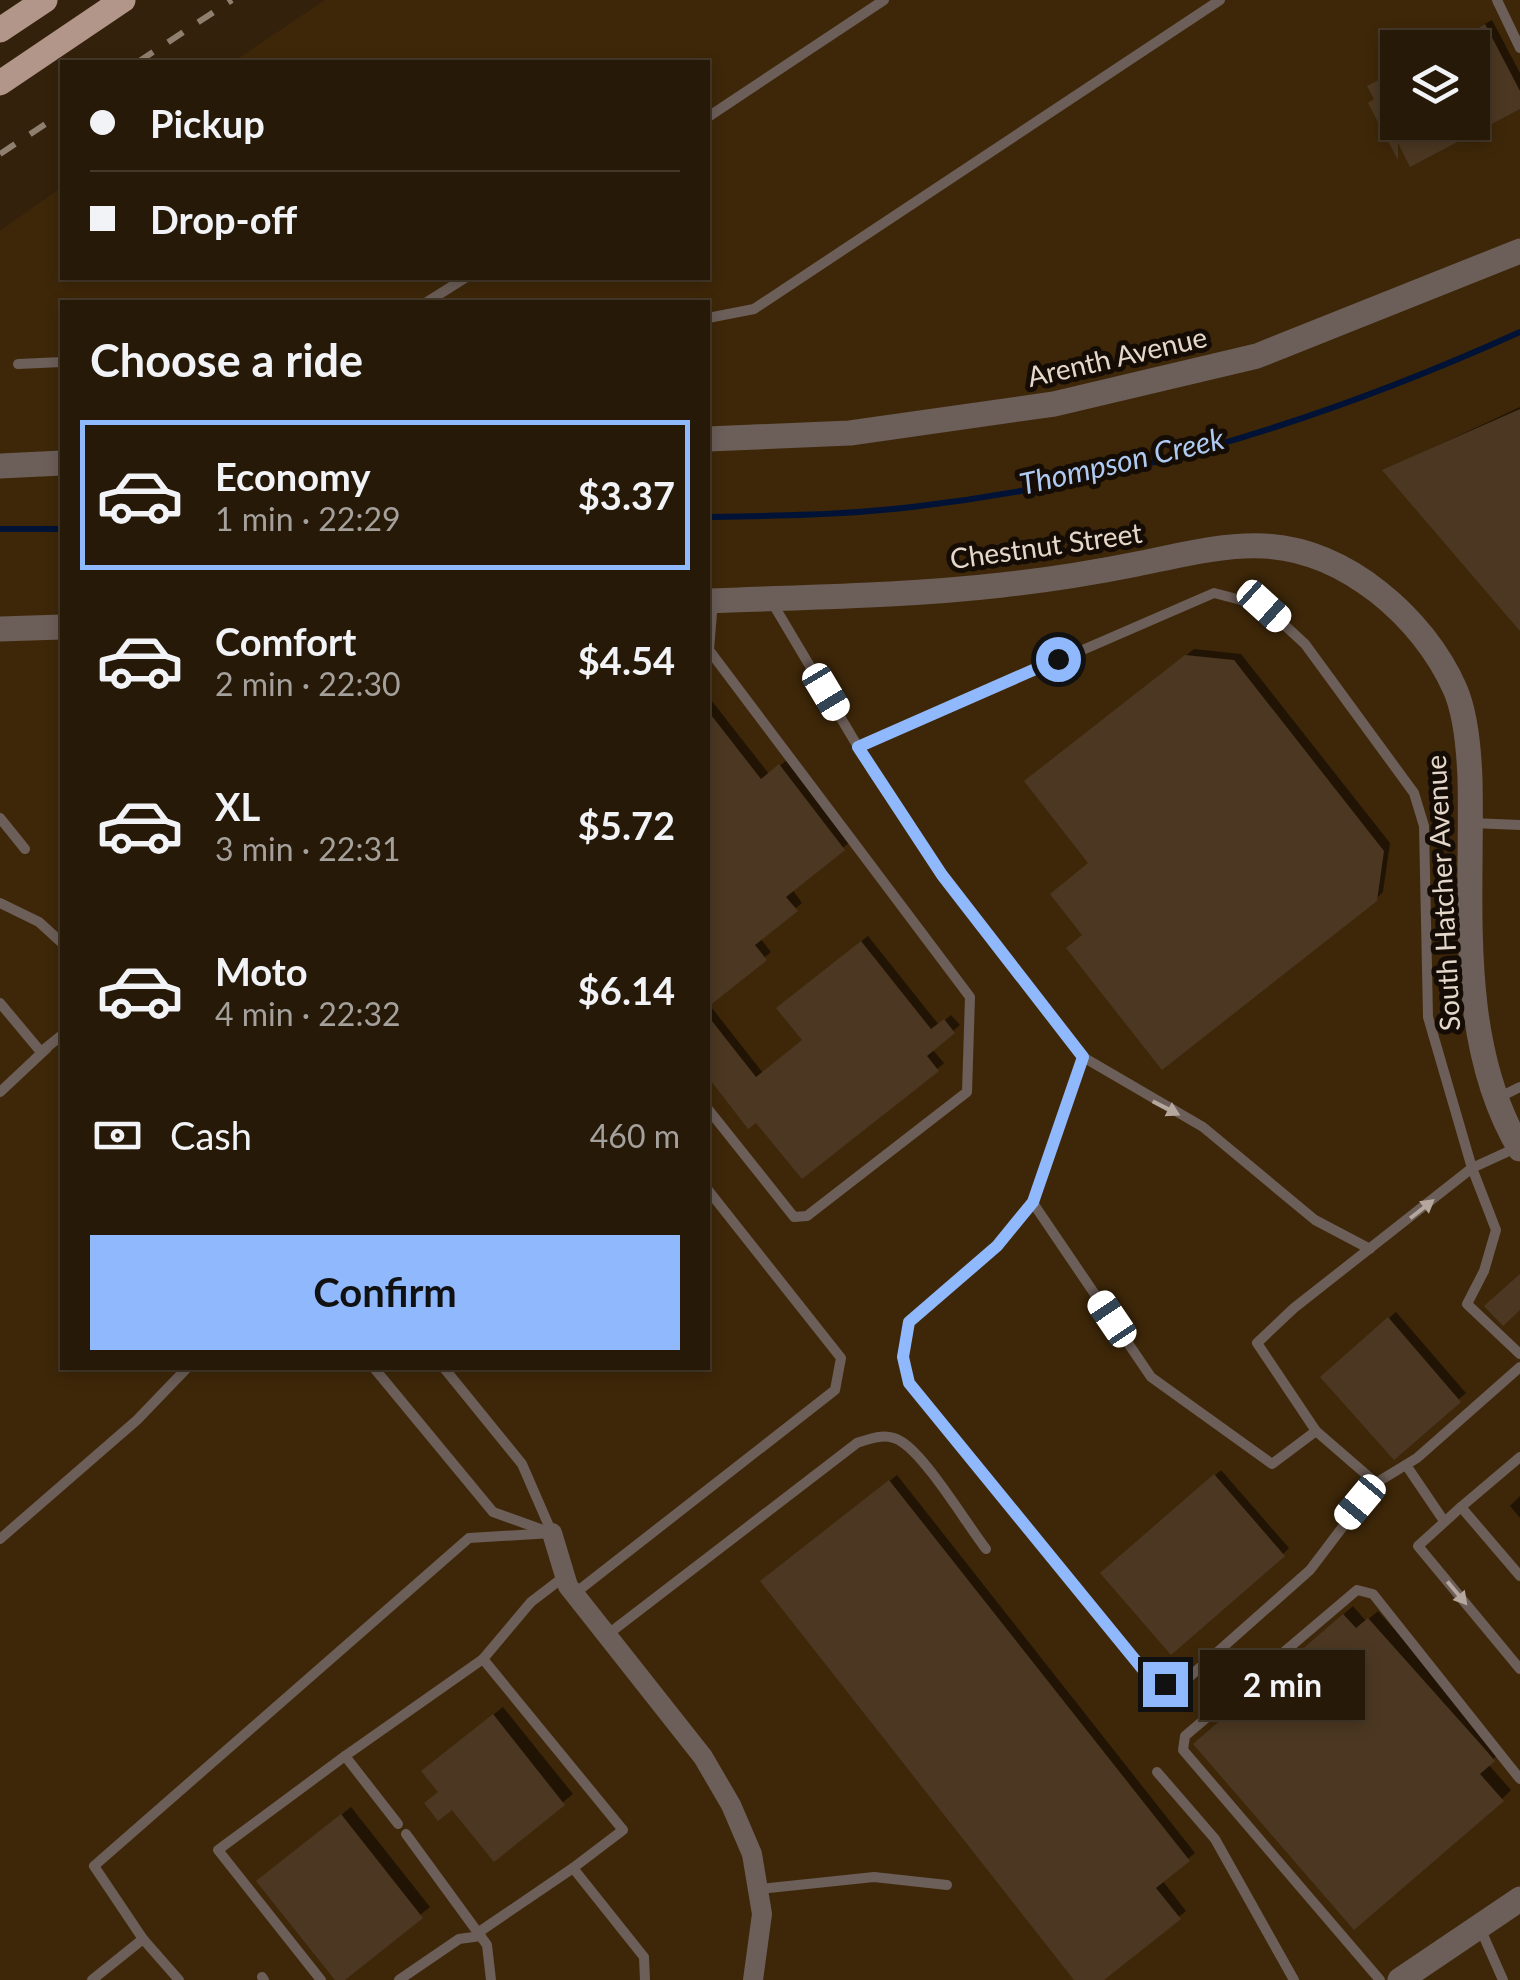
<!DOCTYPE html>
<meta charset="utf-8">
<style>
:root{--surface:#271908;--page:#332616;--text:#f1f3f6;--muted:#a4a09c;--line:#433829;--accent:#90b8fd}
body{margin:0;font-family:Lato,sans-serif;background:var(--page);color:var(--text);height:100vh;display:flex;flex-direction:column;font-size:38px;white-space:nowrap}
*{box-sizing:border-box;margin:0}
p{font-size:32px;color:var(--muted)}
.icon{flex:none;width:55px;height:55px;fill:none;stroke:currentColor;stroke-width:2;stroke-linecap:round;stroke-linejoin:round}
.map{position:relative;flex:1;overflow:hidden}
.drawer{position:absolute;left:60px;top:300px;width:650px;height:1070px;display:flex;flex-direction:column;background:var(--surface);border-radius:0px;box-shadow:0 5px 15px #0003,0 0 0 2px var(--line)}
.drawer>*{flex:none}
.hud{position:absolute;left:60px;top:60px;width:650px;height:220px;border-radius:0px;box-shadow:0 5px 15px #0003,0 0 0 2px var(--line);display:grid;align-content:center;height:220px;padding:0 30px;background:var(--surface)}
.tools{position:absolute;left:1380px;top:30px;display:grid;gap:20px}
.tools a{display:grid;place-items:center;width:110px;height:110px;border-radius:0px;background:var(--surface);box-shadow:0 5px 15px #0003,0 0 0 2px var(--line);font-size:50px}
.end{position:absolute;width:45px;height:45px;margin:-22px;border:12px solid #90b8fd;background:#111;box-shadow:0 0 0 5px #111}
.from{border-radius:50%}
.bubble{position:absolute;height:70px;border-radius:0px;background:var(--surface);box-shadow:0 5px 15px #0003,0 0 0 2px var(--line);font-size:32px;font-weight:700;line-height:70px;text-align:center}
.car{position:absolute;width:30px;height:60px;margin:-30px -15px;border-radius:12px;box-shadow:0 0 8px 2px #0007;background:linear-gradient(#fff 24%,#345 0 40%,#fff 0 76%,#345 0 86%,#fff 0)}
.hud b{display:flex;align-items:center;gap:35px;height:95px;font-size:38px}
.hud b+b{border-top:2px solid var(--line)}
.hud i{width:25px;height:25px;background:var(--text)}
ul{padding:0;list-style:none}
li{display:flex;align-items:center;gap:30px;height:150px;margin:0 20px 15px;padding:0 10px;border:5px solid transparent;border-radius:0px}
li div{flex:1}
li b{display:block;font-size:38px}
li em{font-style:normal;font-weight:700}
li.current{border-color:var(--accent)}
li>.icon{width:90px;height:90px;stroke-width:1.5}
h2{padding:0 30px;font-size:45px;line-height:120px}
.pay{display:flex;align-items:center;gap:25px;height:110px;padding:0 30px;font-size:38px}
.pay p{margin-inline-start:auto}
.cta{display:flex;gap:20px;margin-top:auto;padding:20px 30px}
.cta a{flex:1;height:115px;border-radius:0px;background:var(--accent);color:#111;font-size:40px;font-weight:700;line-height:115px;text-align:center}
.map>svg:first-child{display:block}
</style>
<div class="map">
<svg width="1520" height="1980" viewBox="0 0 1520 1980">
<rect width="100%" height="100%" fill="#34210b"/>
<path fill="#3e2709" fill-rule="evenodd" d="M325 0H1520V1980H0V231L62 187V278H708V62H233ZM1398 48H1472V122H1398ZM62 302H708V1368H62Z"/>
<g fill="#0007">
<path d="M1492 20 1520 73V106L1411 163 1370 86 1398 69V122H1472V48H1439Z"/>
<path d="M1520 407V627L1385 470Z"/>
<path d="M1194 649 1241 654 1390 843 1383 892 1376 899 1085 934 1091 863 1033 775Z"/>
<path d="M708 696 769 774 787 760 850 842 792 889 802 903 760 938 771 952 708 1003 763 1073 805 1040 786 1002 868 936 939 1025 951 1015 960 1025 932 1049 944 1063 937 1069 756 1119 749 1125 708 1073Z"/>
<path d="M1396 1312 1466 1393 1394 1456 1330 1370Z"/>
<path d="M1221 1470 1289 1548 1283 1554 1109 1567Z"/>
<path d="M897 1475 1195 1853 1162 1880 1186 1911 1100 1980H1077L770 1575Z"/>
<path d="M1520 1496V1518L1510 1506Z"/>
<path d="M1353 1606 1366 1621 1378 1611 1502 1751 1488 1764 1511 1790 1502 1799 1205 1735Z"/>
<path d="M503 1707 573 1794 494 1858 440 1791 433 1762Z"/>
<path d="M351 1807 430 1907 338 1980 269 1873Z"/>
</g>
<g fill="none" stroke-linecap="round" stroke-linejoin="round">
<g stroke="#001336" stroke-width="6">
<path d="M708 517C775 516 844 515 912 507 1122 483 1328 419 1520 332"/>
<path d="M0 529H62"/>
</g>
</g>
<g fill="#4c3822">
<path d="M1485 24 1520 91V109L1410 167 1398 143V160L1368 103 1374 99 1367 86 1398 70V122H1472V48H1441Z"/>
<path d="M1520 409V631L1382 470Z"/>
<path d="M1185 655 1234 660 1384 851 1377 901 1162 1070 1066 948 1082 935 1050 894 1088 863 1024 781Z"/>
<path d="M708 711 761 779 779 764 845 850 786 897 798 911 755 945 767 960 708 1007Z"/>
<path d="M861 941 931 1029 944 1019 955 1033 927 1056 939 1071 802 1179 756 1123 748 1129 708 1077V1016L756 1077 802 1040 776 1008Z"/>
<path d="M1520 1274V1310L1503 1326 1484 1306Z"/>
<path d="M1388 1317 1461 1402 1394 1460 1320 1377Z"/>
<path d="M1214 1474 1285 1556 1171 1655 1100 1573Z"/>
<path d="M889 1480 1190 1861 1156 1888 1181 1919 1104 1980H1074L760 1581Z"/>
<path d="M1343 1614 1356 1628 1368 1618 1484 1748 1495 1761 1480 1774 1504 1801 1354 1930 1193 1744Z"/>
<path d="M493 1714 565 1805 494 1862 452 1810 438 1821 424 1803 438 1792 421 1771Z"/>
<path d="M341 1814 423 1918 345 1980H335L256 1881Z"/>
</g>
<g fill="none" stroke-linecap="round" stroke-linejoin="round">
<g stroke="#6c5e58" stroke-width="10">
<path d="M1497 0 1520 48"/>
<path d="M708 117 884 0"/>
<path d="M427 302 465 278"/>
<path d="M708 318 754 309 1220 0"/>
<path d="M18 364 62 362"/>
<path d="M770 599 873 772 942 875 1083 1057 1203 1127 1315 1220 1370 1249"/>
<path d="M859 747 1214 593 1264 606 1305 644 1414 793 1424 826 1428 1017 1472 1168 1496 1230 1484 1271 1467 1304 1520 1354"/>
<path d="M0 818 25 849"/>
<path d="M1471 823 1520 825"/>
<path d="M0 903 39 922 62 943"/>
<path d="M0 1003 41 1052 62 1035"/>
<path d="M1083 1057 1033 1203 1151 1377 1272 1464 1316 1431 1257 1343 1294 1308 1472 1168 1518 1147"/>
<path d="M0 1092 47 1048"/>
<path d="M1498 1098 1520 1087"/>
<path d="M708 1109 794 1217 807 1216 967 1092 970 997 709 650 713 600"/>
<path d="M1033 1203 997 1246 909 1322 903 1357 909 1383 1145 1672 1165 1685 1187 1679 1310 1570 1376 1483"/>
<path d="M374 1368 493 1512 546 1531"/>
<path d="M444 1368 522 1464 552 1533"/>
<path d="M1316 1431 1376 1483 1417 1458 1520 1367"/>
<path d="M1520 1457 1461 1507 1520 1576"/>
<path d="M1406 1465 1444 1521"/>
<path d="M1461 1507 1418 1546 1520 1669"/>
<path d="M0 1539 137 1420 187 1368"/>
<path d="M574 1594 835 1390 841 1358 708 1190"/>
<path d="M607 1635 857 1443C872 1438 887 1432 902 1442 927 1458 966 1523 986 1549"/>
<path d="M483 1659 531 1602 565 1576"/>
<path d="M345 1756 483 1659 623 1830 573 1868"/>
<path d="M1157 1772 1215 1839 1294 1980"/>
<path d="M406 1834 487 1945 491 1980"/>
<path d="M759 1889 874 1877 947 1885"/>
<path d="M1480 1928 1503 1980"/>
<path d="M479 1932 573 1868 644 1957 645 1980"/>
<path d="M143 1939 179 1980"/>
<path d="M262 1977 264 1980"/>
<path d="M92 1980 143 1939 94 1866 469 1538 552 1533"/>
<path d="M321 1980 218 1850 345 1756 398 1824"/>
<path d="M399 1980 459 1939 481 1936"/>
<path d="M1380 1980 1183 1750 1185 1736 1357 1590 1373 1594 1520 1779"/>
</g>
<path stroke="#6c5e58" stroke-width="20" d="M552 1533 568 1586 703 1757 731 1805 752 1854 762 1914 753 1980"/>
<g stroke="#6c5e58" stroke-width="25">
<path d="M708 439 850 433 1054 404 1257 356 1520 251"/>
<path d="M0 466 62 463"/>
<path d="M708 601C806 597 905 596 1002 585 1048 580 1092 573 1137 564 1177 556 1222 544 1264 546 1346 550 1423 617 1455 689 1466 714 1469 752 1470 779 1473 901 1455 1040 1520 1149"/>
<path d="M0 629 62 627"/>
<path d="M1400 1980 1520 1899"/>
</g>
<g stroke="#b29689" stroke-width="25">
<path d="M0 30 45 0"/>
<path d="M0 83 123 0"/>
</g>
<g stroke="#8f7f6e" stroke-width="6" stroke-dasharray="18 18" stroke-linecap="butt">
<path d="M138 62 232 0"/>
<path d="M0 154 62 113"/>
</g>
</g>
<defs><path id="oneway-solid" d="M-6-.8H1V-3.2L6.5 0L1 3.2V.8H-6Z" transform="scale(2.5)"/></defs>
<g fill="#b5a79d">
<use href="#oneway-solid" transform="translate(1166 1108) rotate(27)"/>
<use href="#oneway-solid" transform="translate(1422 1209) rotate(-38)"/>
<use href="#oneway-solid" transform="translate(1457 1593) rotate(50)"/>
</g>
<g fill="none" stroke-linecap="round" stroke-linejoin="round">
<path stroke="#90b8fd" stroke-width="12" d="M1058 659 858 747 942 875 1083 1057 1033 1202 997 1246 909 1322 903 1357 909 1383 1145 1672 1165 1684"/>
</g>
<g text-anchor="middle" stroke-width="10" stroke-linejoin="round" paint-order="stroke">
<g font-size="28" fill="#e5d8cb" stroke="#150d05">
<text transform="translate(1117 357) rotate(-13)" y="10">Arenth Avenue</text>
<text transform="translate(1046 546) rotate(-8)" y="10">Chestnut Street</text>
<text transform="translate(1443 893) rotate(-93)" y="10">South Hatcher Avenue</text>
</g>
<g font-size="30" font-style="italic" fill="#afcaf2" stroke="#150d05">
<text transform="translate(1122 462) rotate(-13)" y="10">Thompson Creek</text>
</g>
</g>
</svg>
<div class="tools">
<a><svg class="icon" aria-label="layers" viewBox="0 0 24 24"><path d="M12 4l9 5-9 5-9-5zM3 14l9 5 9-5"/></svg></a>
</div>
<i class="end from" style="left:1058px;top:659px"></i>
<i class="end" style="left:1165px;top:1684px"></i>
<div class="bubble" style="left:1200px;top:1650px;width:165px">2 min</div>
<i class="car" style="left:1264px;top:606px;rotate:132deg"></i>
<i class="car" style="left:826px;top:692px;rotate:149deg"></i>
<i class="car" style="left:1112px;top:1319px;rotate:326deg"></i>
<i class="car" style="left:1360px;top:1502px;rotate:220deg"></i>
<div class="hud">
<b><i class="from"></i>Pickup</b>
<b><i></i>Drop-off</b>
</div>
<section class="drawer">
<h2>Choose a ride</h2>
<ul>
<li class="current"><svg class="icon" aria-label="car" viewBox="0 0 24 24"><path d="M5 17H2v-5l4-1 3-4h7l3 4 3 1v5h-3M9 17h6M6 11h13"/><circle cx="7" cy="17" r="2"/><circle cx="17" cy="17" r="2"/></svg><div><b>Economy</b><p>1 min · 22:29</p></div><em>$3.37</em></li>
<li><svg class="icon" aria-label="car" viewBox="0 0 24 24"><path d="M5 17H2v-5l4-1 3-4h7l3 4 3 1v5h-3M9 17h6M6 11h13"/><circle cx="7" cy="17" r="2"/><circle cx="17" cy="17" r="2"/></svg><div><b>Comfort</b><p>2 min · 22:30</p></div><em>$4.54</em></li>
<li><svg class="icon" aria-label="car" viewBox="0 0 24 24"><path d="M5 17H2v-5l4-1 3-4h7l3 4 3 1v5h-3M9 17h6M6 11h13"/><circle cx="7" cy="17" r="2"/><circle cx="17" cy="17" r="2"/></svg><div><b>XL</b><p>3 min · 22:31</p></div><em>$5.72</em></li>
<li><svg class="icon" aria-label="car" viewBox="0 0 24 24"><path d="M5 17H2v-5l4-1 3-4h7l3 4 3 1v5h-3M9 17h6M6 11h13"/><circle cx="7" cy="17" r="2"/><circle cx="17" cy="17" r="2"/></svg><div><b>Moto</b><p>4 min · 22:32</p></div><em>$6.14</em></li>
</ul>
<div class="pay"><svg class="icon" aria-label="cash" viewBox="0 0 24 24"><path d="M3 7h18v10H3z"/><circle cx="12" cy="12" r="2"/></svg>Cash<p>460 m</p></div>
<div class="cta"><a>Confirm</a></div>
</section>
</div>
